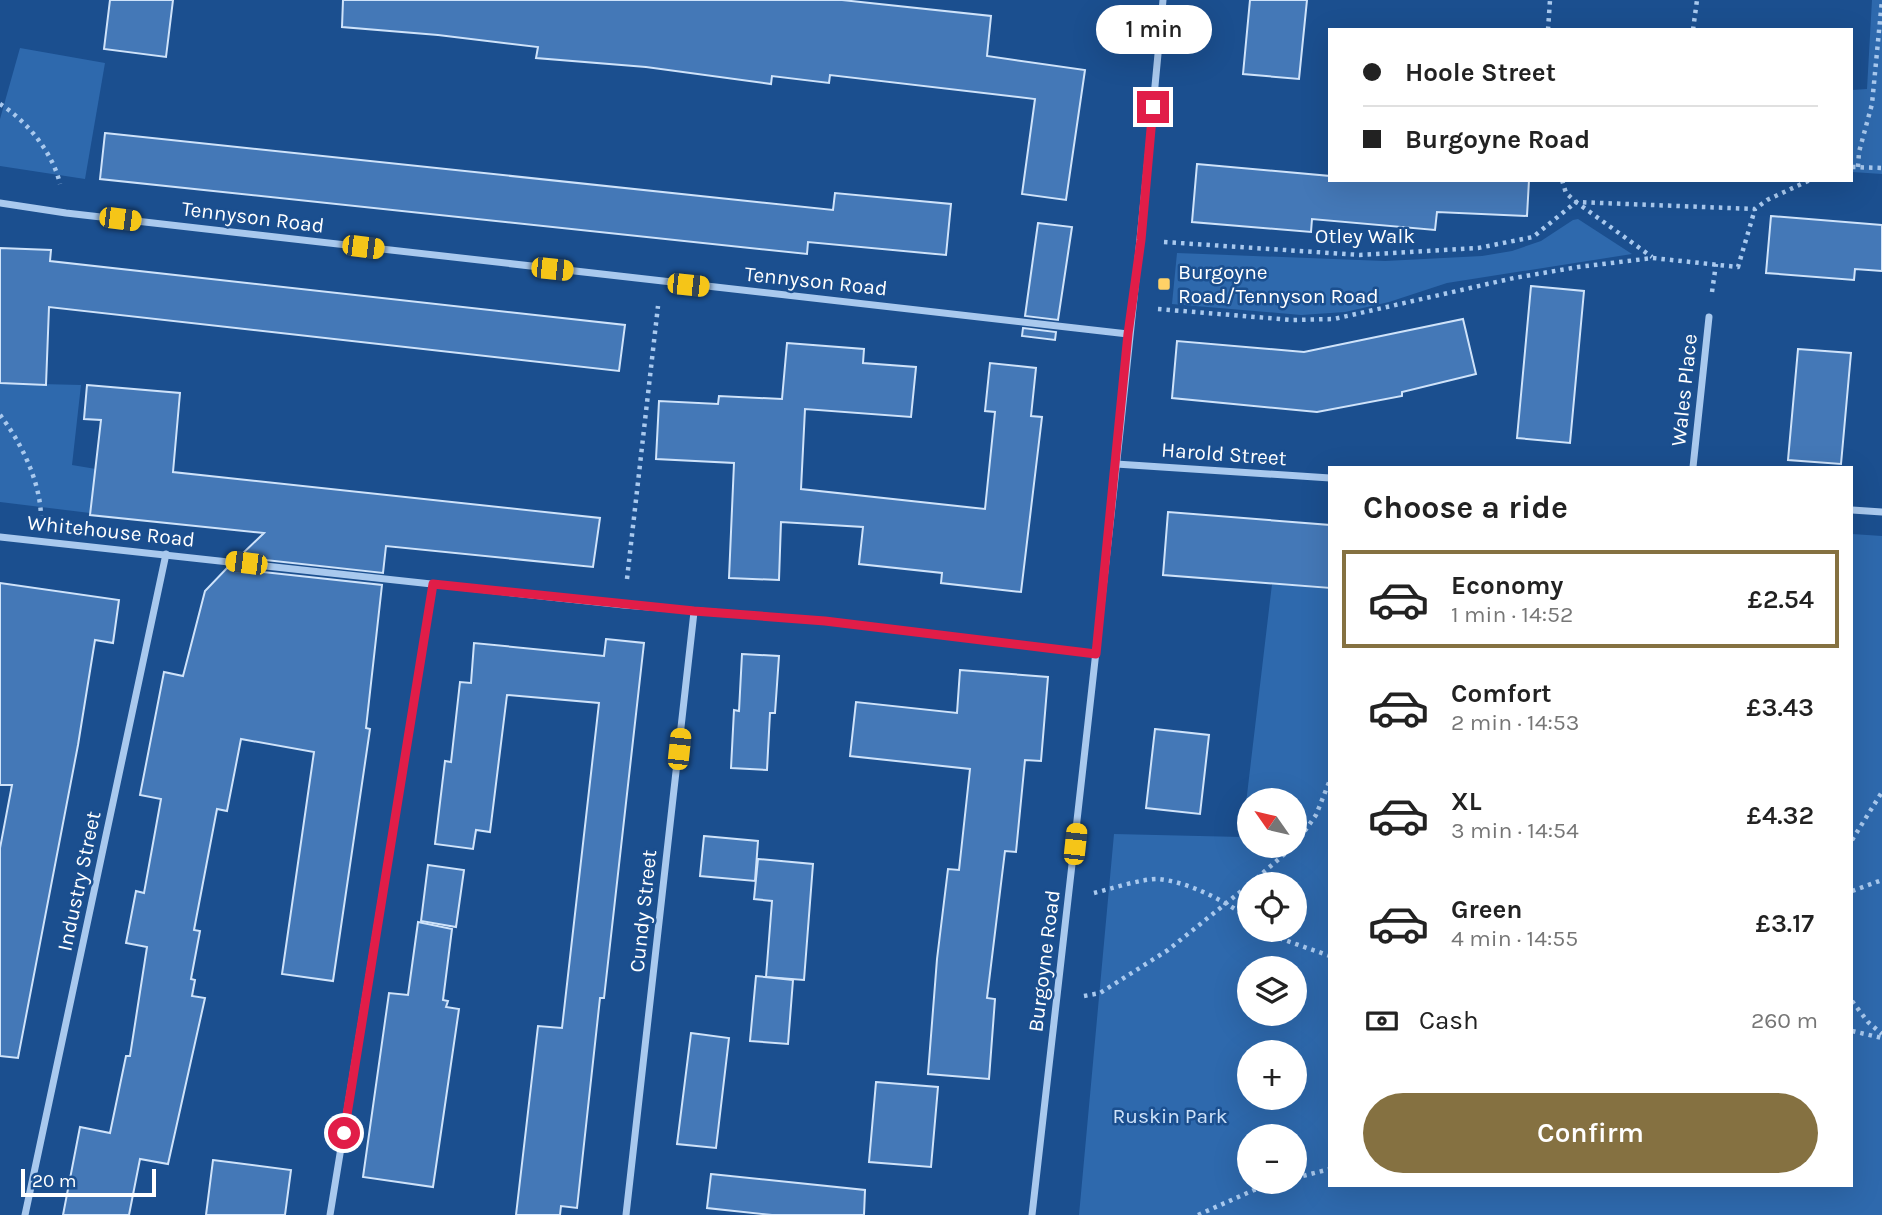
<!DOCTYPE html>
<meta charset="utf-8">
<style>
:root{--surface:#fff;--page:#f6f6f6;--text:#222;--muted:#767676;--line:#e0e0e0;--accent:#857141}
body{margin:0;font-family:Karla,sans-serif;background:var(--page);color:var(--text);height:100vh;display:flex;flex-direction:column;font-size:26px;white-space:nowrap}
*{box-sizing:border-box;margin:0}
p{font-size:23px;color:var(--muted)}
.icon{flex:none;width:38px;height:38px;fill:none;stroke:currentColor;stroke-width:2;stroke-linecap:round;stroke-linejoin:round}
.map{position:relative;flex:1;overflow:hidden}
.panel{position:absolute;left:1328px;top:466px;width:525px;height:721px;display:flex;flex-direction:column;background:var(--surface);border-radius:0px;box-shadow:0 7px 28px #0002}
.panel>*{flex:none}
.guide{position:absolute;left:1328px;top:28px;width:525px;height:154px;border-radius:0px;box-shadow:0 7px 28px #0002;display:grid;align-content:center;height:154px;padding:0 35px;background:var(--surface)}
.needle{width:46px;rotate:304deg}
.controls{position:absolute;left:1237px;top:788px;display:grid;gap:14px}
.controls a{display:grid;place-items:center;width:70px;height:70px;border-radius:50%;background:var(--surface);box-shadow:0 7px 28px #0002;font-size:35px}
.scale{position:absolute;left:21px;bottom:18px;width:135px;box-sizing:border-box;padding-left:7px;border:4px solid #fff;border-top:0;font-size:19px;line-height:24px;white-space:nowrap;color:#fff;-webkit-text-stroke:5px #1b4f8f;paint-order:stroke}
.end{position:absolute;width:32px;height:32px;margin:-16px;border:9px solid #e11d48;background:#fff;box-shadow:0 0 0 4px #fff}
.from{border-radius:50%}
.bubble{position:absolute;height:49px;border-radius:24px;background:var(--surface);box-shadow:0 7px 28px #0002;font-size:23px;font-weight:600;line-height:49px;text-align:center}
.car{position:absolute;width:21px;height:42px;margin:-21px -10px;border-radius:9px;box-shadow:0 0 5px 2px #0007;background:linear-gradient(#f5c518 24%,#345 0 40%,#f5c518 0 76%,#345 0 86%,#f5c518 0)}
.guide b{display:flex;align-items:center;gap:24px;height:66px;font-size:26px}
.guide b+b{border-top:2px solid var(--line)}
.guide i{width:18px;height:18px;background:var(--text)}
ul{padding:0;list-style:none}
li{display:flex;align-items:center;gap:21px;height:98px;margin:0 14px 10px;padding:0 21px;border:4px solid transparent;border-radius:0px}
li div{flex:1}
li b{display:block;font-size:26px}
li em{font-style:normal;font-weight:600}
li.active{border-color:var(--accent)}
li>.icon{width:63px;height:63px;stroke-width:1.5}
h2{padding:0 35px;font-size:32px;line-height:84px}
.pay{display:flex;align-items:center;gap:18px;height:77px;padding:0 35px;font-size:26px}
.pay p{margin-inline-start:auto}
.primary-button{display:flex;gap:14px;margin-top:auto;padding:14px 35px}
.primary-button a{flex:1;height:80px;border-radius:42px;background:var(--accent);color:#fff;font-size:28px;font-weight:600;line-height:80px;text-align:center}
.map>svg:first-child{display:block}
</style>
<div class="map">
<svg width="1882" height="1215" viewBox="0 0 1882 1215">
<rect width="100%" height="100%" fill="#1b4f8f"/>
<g fill="#2e69ad" fill-rule="evenodd">
<path d="M1872 0H1882V174L1852 172V90L1867 89Z"/>
<path d="M20 48 105 63 85 179 0 166V119Z"/>
<path d="M1578 219 1632 254 1447 283 1389 302 1345 312 1301 315 1172 304 1177 253 1385 261 1482 256 1512 251 1541 241 1573 220Z"/>
<path d="M0 383 81 385 72 465 96 469 90 513 0 502Z"/>
<path d="M1852 534 1882 536V1215H1079L1114 834 1242 837 1272 584 1330 589V1185H1852ZM1250 800H1295V845H1250ZM1250 884H1295V929H1250ZM1250 968H1295V1013H1250ZM1250 1052H1295V1097H1250ZM1250 1136H1295V1181H1250Z"/>
</g>
<g fill="#4478b7" stroke="#cfe3fa" stroke-width="2">
<path d="M110 0H173L166 57 104 49Z"/>
<path d="M343 0H842L991 16 987 56 1085 70 1066 200 1022 194 1035 99 830 75 829 83 772 76 771 84 646 67 536 58 538 47 438 35 342 27Z"/>
<path d="M1250 0H1307L1299 79 1243 74Z"/>
<path d="M105 133 833 210 835 193 951 204 946 255 808 242 807 254 100 179Z"/>
<path d="M1197 164 1330 176V180H1529L1527 216 1437 212 1435 230 1312 219 1311 232 1192 222Z"/>
<path d="M1771 216 1882 225V271L1855 269 1854 280 1766 273Z"/>
<path d="M1038 223 1072 227 1058 320 1025 316Z"/>
<path d="M0 248 51 250 50 261 625 325 619 371 49 307 46 385 0 383Z"/>
<path d="M1531 286 1584 291 1570 443 1517 438Z"/>
<path d="M1463 319 1476 374 1402 392V396L1317 412 1172 398 1177 341 1304 352Z"/>
<path d="M1023 328 1056 332 1055 340 1022 336Z"/>
<path d="M787 343 864 349 863 363 916 367 911 417 805 409 801 489 985 509 995 412 985 411 990 363 1036 368 1031 416 1042 417 1021 592 941 583 942 573 859 564 863 527 781 522 779 580 729 578 734 463 656 459 659 401 718 404 719 396 782 399Z"/>
<path d="M1798 349 1851 353 1841 464 1788 460Z"/>
<path d="M87 385 180 393 173 472 600 518 593 567 386 546 383 573 239 557 264 533 90 515 101 420 84 419Z"/>
<path d="M1168 512 1330 525V588L1163 575Z"/>
<path d="M227 568 382 585 366 728 370 729 333 981 282 974 314 752 241 739 227 811 217 809 194 930 200 931 191 979 195 980 192 996 205 998 168 1164 140 1159 129 1215H63L80 1127 110 1133 126 1056H130L147 947 126 943 136 891 144 893 161 799 140 795 164 672 183 676 205 591Z"/>
<path d="M0 583 119 600 113 643 95 640 78 745 18 1058 0 1056V848L12 785H0Z"/>
<path d="M606 639 644 643 604 998H600L577 1208 561 1206 560 1215H516L538 1026 562 1028 599 703 507 695 490 832 476 830 473 849 435 844 445 761 451 762 460 682 471 683 474 643 604 656Z"/>
<path d="M742 654 779 656 775 713H770L767 770 731 768 734 710 739 711Z"/>
<path d="M960 670 1048 677 1041 761 1025 760 1016 852 1005 851 987 998 995 999 989 1079 928 1074 937 959 948 869 959 870 970 769 850 756 856 702 957 713Z"/>
<path d="M1155 729 1209 735 1200 814 1146 808Z"/>
<path d="M704 836 758 841 755 881 700 876Z"/>
<path d="M758 859 813 864 804 980 766 977 772 901 754 899Z"/>
<path d="M428 865 464 870 456 927 421 921Z"/>
<path d="M418 922 452 929 443 1000 448 1001 446 1007 459 1009 433 1187 363 1177 389 993 408 995Z"/>
<path d="M756 976 793 980 788 1044 750 1041Z"/>
<path d="M691 1033 729 1038 716 1148 677 1144Z"/>
<path d="M876 1082 938 1087 931 1167 869 1162Z"/>
<path d="M213 1160 291 1170 285 1215H206Z"/>
<path d="M711 1174 865 1190 864 1215H772L707 1208Z"/>
</g>
<g fill="none" stroke-linecap="round" stroke-linejoin="round">
<g stroke="#a9c9ee" stroke-width="4.5" stroke-dasharray="3.5 5" stroke-linecap="butt">
<path d="M1548 30 1550 0"/>
<path d="M1693 30 1697 0"/>
<path d="M0 104C27 121 53 153 60 184"/>
<path d="M1852 167 1882 168"/>
<path d="M1858 167 1859 152 1872 104 1882 0"/>
<path d="M1562 180 1566 193 1576 202 1755 209 1767 200 1810 180"/>
<path d="M1164 242 1360 255 1478 248 1533 237 1576 202 1652 257"/>
<path d="M1712 292 1716 264"/>
<path d="M1158 309 1292 320 1334 319 1514 278 1578 267 1653 258 1738 267 1755 209"/>
<path d="M0 415C21 442 40 481 41 516"/>
<path d="M627 579 658 306"/>
<path d="M1852 840 1882 792"/>
<path d="M1295 845 1316 815 1330 780"/>
<path d="M1250 884 1295 845"/>
<path d="M1852 891 1882 880"/>
<path d="M1094 893C1110 889 1144 878 1159 879 1191 883 1223 900 1250 919"/>
<path d="M1265 929 1276 937 1330 956"/>
<path d="M1084 996 1100 993 1168 950 1250 884"/>
<path d="M1852 1001 1868 1022 1882 1034"/>
<path d="M1852 1031 1882 1038"/>
<path d="M1295 1178 1330 1169"/>
<path d="M1198 1215 1254 1190 1285 1181"/>
</g>
<g stroke="#a9c9ee" stroke-width="7">
<path d="M0 203 66 213 1128 334"/>
<path d="M1116 464 1330 478"/>
<path d="M1693 467 1709 317"/>
<path d="M1852 510 1882 512"/>
<path d="M0 537 624 605 825 621 1096 654"/>
<path d="M25 1215 166 554"/>
<path d="M330 1215 433 585"/>
<path d="M626 1215 694 612"/>
<path d="M1032 1215C1078 810 1126 406 1163 0"/>
</g>
</g>
<g fill="none" stroke-linecap="round" stroke-linejoin="round">
<path stroke="#e11d48" stroke-width="9" d="M344 1133 433 584 694 611 825 621 1096 654 1128 334 1141 240 1153 107"/>
</g>
<rect fill="#ffd166" stroke="#1b4f8f" stroke-width="2.5" x="1157" y="277" width="14" height="14" rx="3.5"/>
<g text-anchor="middle" stroke-width="5" stroke-linejoin="round" paint-order="stroke">
<g font-size="21" fill="#fff" stroke="#1b4f8f">
<text transform="translate(253 217) rotate(7)" y="7">Tennyson Road</text>
<text x="1365" y="243">Otley Walk</text>
<text transform="translate(816 281) rotate(6)" y="7">Tennyson Road</text>
<text transform="translate(1684 390) rotate(-84)" y="7">Wales Place</text>
<text transform="translate(1224 454) rotate(4)" y="7">Harold Street</text>
<text transform="translate(111 531) rotate(6)" y="7">Whitehouse Road</text>
<text transform="translate(79 881) rotate(-78)" y="7">Industry Street</text>
<text transform="translate(643 911) rotate(-84)" y="7">Cundy Street</text>
<text transform="translate(1044 961) rotate(-83)" y="7">Burgoyne Road</text>
</g>
<g font-size="21" fill="#fff" stroke="#1b4f8f" text-anchor="start">
<text x="1178" y="279">Burgoyne<tspan x="1178" dy="24">Road/Tennyson Road</tspan></text>
</g>
<g font-size="21" fill="#cfe3fa" stroke="#1b4f8f">
<text x="1170" y="1123">Ruskin Park</text>
</g>
</g>
</svg>
<div class="controls">
<a><svg class="needle" viewBox="-14 -14 28 28"><path d="M0-13l5 13h-10z" fill="#e53935"/><path d="M0 13l5-13h-10z" fill="#767676"/></svg></a>
<a><svg class="icon" aria-label="locate" viewBox="0 0 24 24"><circle cx="12" cy="12" r="6"/><path d="M12 2v4M12 18v4M2 12h4M18 12h4"/></svg></a>
<a><svg class="icon" aria-label="layers" viewBox="0 0 24 24"><path d="M12 4l9 5-9 5-9-5zM3 14l9 5 9-5"/></svg></a>
<a>+</a>
<a>−</a>
</div>
<div class="scale">20 m</div>
<i class="end from" style="left:344px;top:1133px"></i>
<i class="end" style="left:1153px;top:107px"></i>
<div class="bubble" style="left:1096px;top:5px;width:116px">1 min</div>
<i class="car" style="left:120px;top:219px;rotate:97deg"></i>
<i class="car" style="left:363px;top:247px;rotate:97deg"></i>
<i class="car" style="left:552px;top:269px;rotate:96deg"></i>
<i class="car" style="left:688px;top:285px;rotate:96deg"></i>
<i class="car" style="left:246px;top:563px;rotate:277deg"></i>
<i class="car" style="left:679px;top:749px;rotate:6deg"></i>
<i class="car" style="left:1075px;top:844px;rotate:6deg"></i>
<div class="guide">
<b><i class="from"></i>Hoole Street</b>
<b><i></i>Burgoyne Road</b>
</div>
<section class="panel">
<h2>Choose a ride</h2>
<ul>
<li class="active"><svg class="icon" aria-label="car" viewBox="0 0 24 24"><path d="M5 17H2v-5l4-1 3-4h7l3 4 3 1v5h-3M9 17h6M6 11h13"/><circle cx="7" cy="17" r="2"/><circle cx="17" cy="17" r="2"/></svg><div><b>Economy</b><p>1 min · 14:52</p></div><em>£2.54</em></li>
<li><svg class="icon" aria-label="car" viewBox="0 0 24 24"><path d="M5 17H2v-5l4-1 3-4h7l3 4 3 1v5h-3M9 17h6M6 11h13"/><circle cx="7" cy="17" r="2"/><circle cx="17" cy="17" r="2"/></svg><div><b>Comfort</b><p>2 min · 14:53</p></div><em>£3.43</em></li>
<li><svg class="icon" aria-label="car" viewBox="0 0 24 24"><path d="M5 17H2v-5l4-1 3-4h7l3 4 3 1v5h-3M9 17h6M6 11h13"/><circle cx="7" cy="17" r="2"/><circle cx="17" cy="17" r="2"/></svg><div><b>XL</b><p>3 min · 14:54</p></div><em>£4.32</em></li>
<li><svg class="icon" aria-label="car" viewBox="0 0 24 24"><path d="M5 17H2v-5l4-1 3-4h7l3 4 3 1v5h-3M9 17h6M6 11h13"/><circle cx="7" cy="17" r="2"/><circle cx="17" cy="17" r="2"/></svg><div><b>Green</b><p>4 min · 14:55</p></div><em>£3.17</em></li>
</ul>
<div class="pay"><svg class="icon" aria-label="cash" viewBox="0 0 24 24"><path d="M3 7h18v10H3z"/><circle cx="12" cy="12" r="2"/></svg>Cash<p>260 m</p></div>
<div class="primary-button"><a>Confirm</a></div>
</section>
</div>
